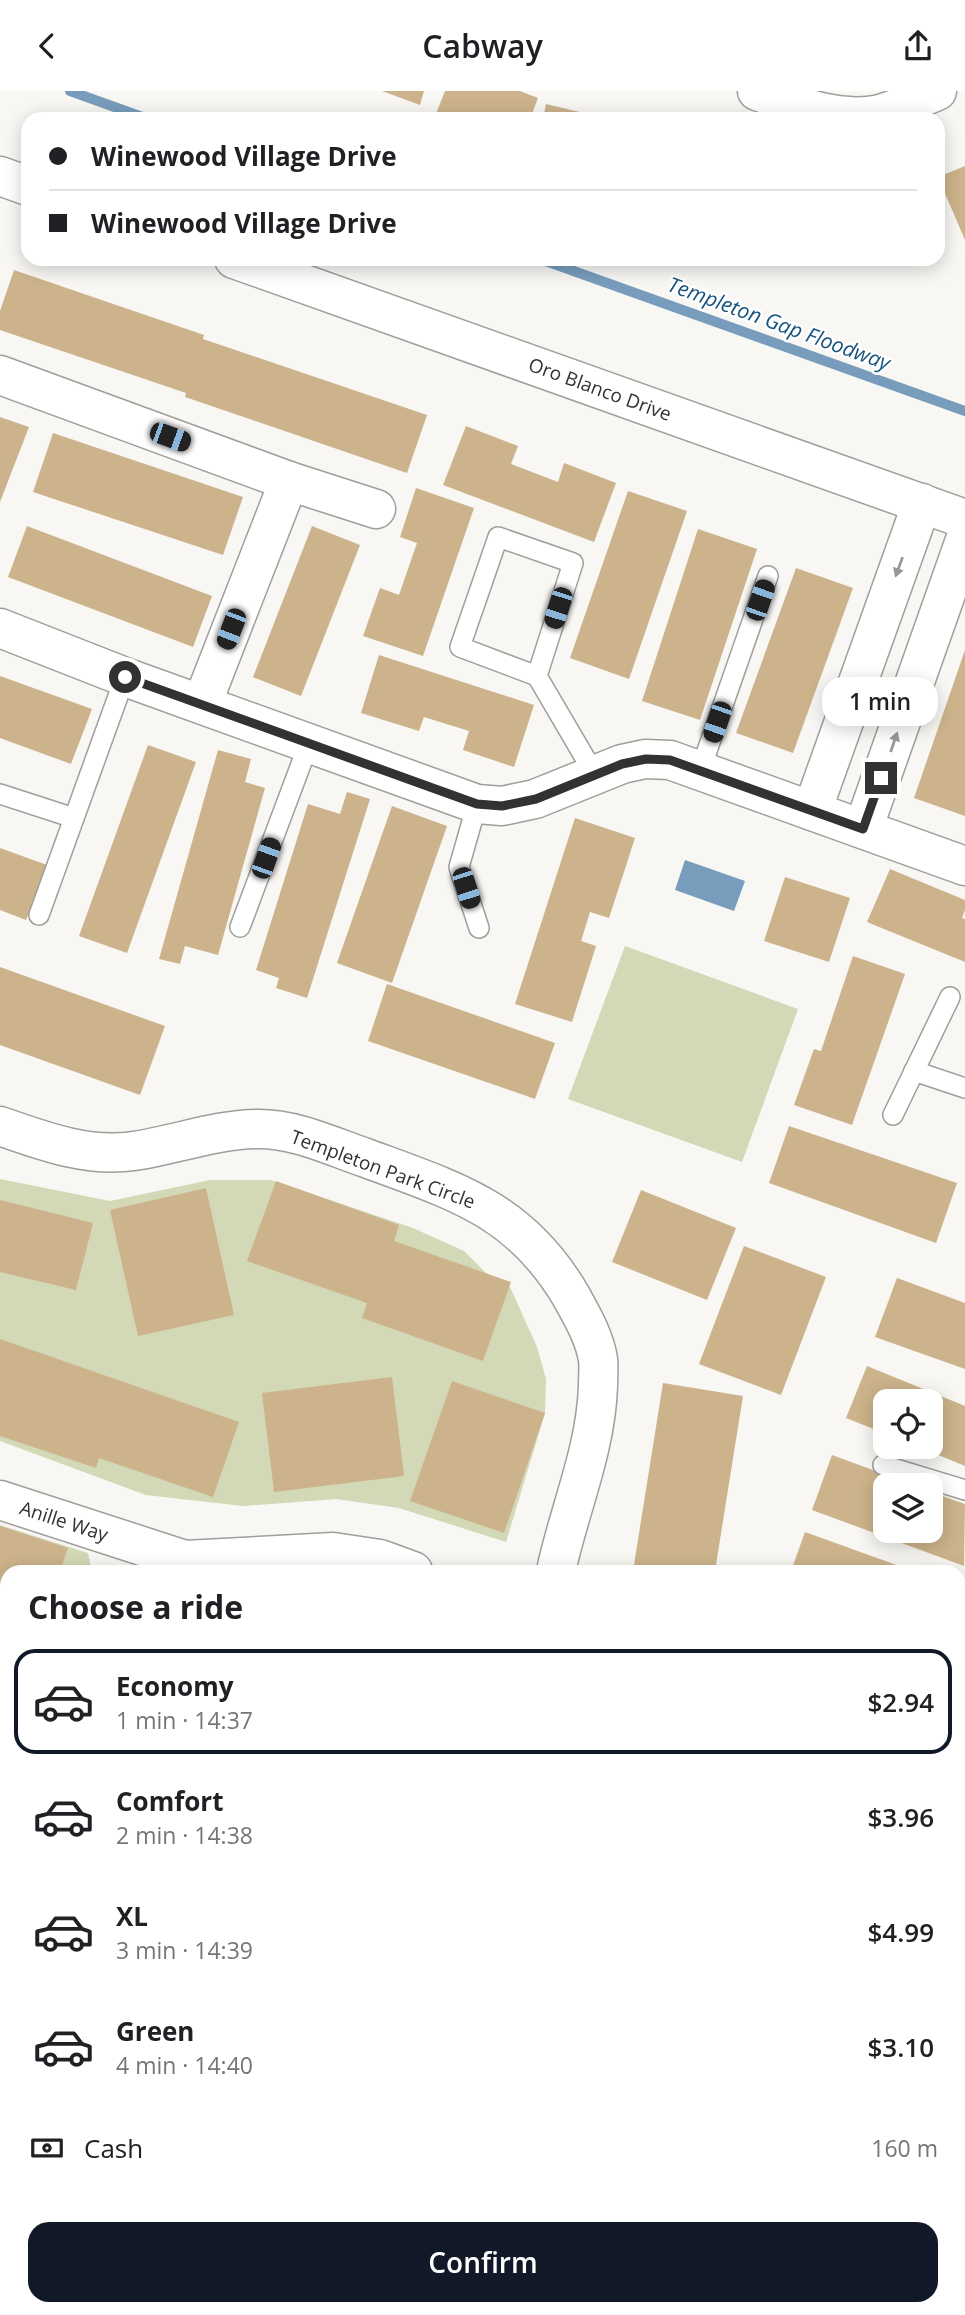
<!DOCTYPE html>
<meta charset="utf-8">
<style>
:root{--surface:#fff;--page:#f6f6f6;--text:#202124;--muted:#757577;--line:#e0e0e0;--accent:#111827}
body{margin:0;font-family:"Open Sans",sans-serif;background:var(--page);color:var(--text);height:100vh;display:flex;flex-direction:column;font-size:26px;white-space:nowrap}
*{box-sizing:border-box;margin:0}
p{font-size:23px;color:var(--muted)}
.icon{flex:none;width:38px;height:38px;fill:none;stroke:currentColor;stroke-width:2;stroke-linecap:round;stroke-linejoin:round}
.map{position:relative;flex:1;overflow:hidden}
.details{position:absolute;left:0px;top:1474px;width:966px;height:751px;display:flex;flex-direction:column;background:var(--surface);border-radius:21px 21px 0 0;box-shadow:0 4px 18px #0003}
.details>*{flex:none}
.banner{position:absolute;left:21px;top:21px;width:924px;height:154px;border-radius:21px;box-shadow:0 4px 18px #0003;display:grid;align-content:center;height:154px;padding:0 28px;background:var(--surface)}
.controls{position:absolute;left:873px;top:1298px;display:grid;gap:14px}
.controls a{display:grid;place-items:center;width:70px;height:70px;border-radius:14px;background:var(--surface);box-shadow:0 4px 18px #0003;font-size:35px}
.end{position:absolute;width:32px;height:32px;margin:-16px;border:9px solid #333231;background:#fff;box-shadow:0 0 0 4px #fff}
.from{border-radius:50%}
.bubble{position:absolute;height:49px;border-radius:21px;background:var(--surface);box-shadow:0 4px 18px #0003;font-size:23px;font-weight:600;line-height:49px;text-align:center}
.car{position:absolute;width:21px;height:42px;margin:-21px -10px;border-radius:9px;box-shadow:0 0 5px 2px #0007;background:linear-gradient(#222 24%,#8ab4d8 0 40%,#222 0 76%,#8ab4d8 0 86%,#222 0)}
.banner b{display:flex;align-items:center;gap:24px;height:66px;font-size:26px}
.banner b+b{border-top:2px solid var(--line)}
.banner i{width:18px;height:18px;background:var(--text)}
ul{padding:0;list-style:none}
li{display:flex;align-items:center;gap:21px;height:105px;margin:0 14px 10px;padding:0 14px;border:4px solid transparent;border-radius:21px}
li div{flex:1}
li b{display:block;font-size:26px}
li em{font-style:normal;font-weight:600}
li.current{border-color:var(--accent)}
li>.icon{width:63px;height:63px;stroke-width:1.5}
h2{padding:0 28px;font-size:32px;line-height:84px}
.pay{display:flex;align-items:center;gap:18px;height:77px;padding:0 28px;font-size:26px}
.pay p{margin-inline-start:auto}
.button{display:flex;gap:14px;margin-top:auto;padding:14px 28px}
.button a{flex:1;height:80px;border-radius:21px;background:var(--accent);color:#fff;font-size:28px;font-weight:600;line-height:80px;text-align:center}
header{display:flex;justify-content:space-between;align-items:center;height:91px;padding:0 28px;background:var(--surface);font-size:32px;font-weight:600}
.map>svg:first-child{display:block}
</style>
<header><svg class="icon" aria-label="back" viewBox="0 0 24 24"><path d="M15 5l-7 7 7 7"/></svg>Cabway<svg class="icon" aria-label="share" viewBox="0 0 24 24"><path d="M12 15V3M7 8l5-5 5 5M5 13v7h14v-7"/></svg></header>
<div class="map">
<svg width="965" height="2224" viewBox="0 0 965 2224">
<rect width="100%" height="100%" fill="#f8f7f4"/>
<g fill="#d3d8b6">
<path d="M625 855 798 918 742 1071 568 1008Z"/>
<path d="M0 1088 110 1110 210 1089H271L413 1137 464 1160 486 1182 510 1196 537 1256 546 1288 545 1322 506 1451 399 1417 336 1408 243 1415 146 1404 0 1350Z"/>
<path d="M0 1434 88 1462 92 1480H7V1607L0 1617Z"/>
<path d="M7 1764V2017L0 2014V1771Z"/>
</g>
<path fill="#789dbc" d="M685 769 745 790 734 820 675 799Z"/>
<g fill="none" stroke-linecap="round" stroke-linejoin="round">
<g stroke="#789dbc" stroke-width="10">
<path d="M70 0 148 28"/>
<path d="M540 168 965 320"/>
<path d="M959 2132 965 2129"/>
</g>
</g>
<g fill="#ccb38b">
<path d="M382 0H424L420 14Z"/>
<path d="M445 0H520L538 7 530 28H434Z"/>
<path d="M546 13 605 27V28H543Z"/>
<path d="M965 75V149L938 86Z"/>
<path d="M14 179 204 244 203 248 427 324 407 382 185 306 186 302 0 239V220Z"/>
<path d="M0 326 29 336 0 411Z"/>
<path d="M466 335 518 355 511 373 558 391 564 372 616 392 594 451 443 394Z"/>
<path d="M53 342 243 406 223 464 33 401Z"/>
<path d="M416 397 474 417 423 565 363 545 380 497 399 504 417 452 400 446Z"/>
<path d="M628 400 687 420 629 588 570 567Z"/>
<path d="M27 435 212 505 193 556 8 486Z"/>
<path d="M312 435 360 454 301 605 253 586Z"/>
<path d="M698 438 757 458 700 629 642 610Z"/>
<path d="M796 477 853 497 793 662 736 642Z"/>
<path d="M965 559V725L914 707Z"/>
<path d="M379 564 534 614 514 676 463 659 469 640 424 626 419 640 361 622Z"/>
<path d="M0 585 92 618 71 673 0 647Z"/>
<path d="M148 654 196 671 127 862 79 845Z"/>
<path d="M218 659 251 668 245 691 265 697 218 864 185 855 180 873 159 868Z"/>
<path d="M347 701 370 708 307 907 276 897 279 887 256 879 308 713 340 723Z"/>
<path d="M392 715 447 735 392 892 337 872Z"/>
<path d="M575 727 635 747 609 827 590 821 581 850 596 855 572 931 515 913Z"/>
<path d="M0 757 47 774 26 829 0 819Z"/>
<path d="M890 778 965 809V819L962 827 965 828V871L867 831Z"/>
<path d="M785 786 850 807 829 871 764 850Z"/>
<path d="M853 865 905 883 852 1034 794 1014 814 958 821 960Z"/>
<path d="M0 876 165 935 140 1004 0 954Z"/>
<path d="M387 893 555 952 535 1008 368 950Z"/>
<path d="M789 1035 957 1092 936 1152 769 1092Z"/>
<path d="M276 1090 399 1134 394 1150 511 1191 483 1270 362 1227 367 1212 247 1170Z"/>
<path d="M206 1097 234 1224 138 1245 110 1119Z"/>
<path d="M641 1099 736 1137 707 1209 612 1171Z"/>
<path d="M0 1109 93 1132 76 1199 0 1181Z"/>
<path d="M744 1155 826 1186 781 1304 699 1273Z"/>
<path d="M897 1187 965 1212V1278L875 1246Z"/>
<path d="M0 1248 239 1331 213 1406 99 1367 96 1377 0 1345Z"/>
<path d="M867 1275 965 1315V1375L919 1356H931V1311H886V1343L846 1327Z"/>
<path d="M392 1286 404 1385 274 1401 262 1302Z"/>
<path d="M452 1290 545 1322 504 1442 410 1410Z"/>
<path d="M663 1292 743 1305 715 1480H633Z"/>
<path d="M832 1364 914 1394 886 1395V1440H931V1401L965 1413 964 1475 812 1419Z"/>
<path d="M0 1435 68 1457 60 1480H7V1573L0 1571Z"/>
<path d="M805 1441 913 1480H791Z"/>
<path d="M959 1497 965 1499V1555L963 1561 959 1560Z"/>
<path d="M959 1728 965 1730V1788L959 1786Z"/>
<path d="M7 1770V1878L0 1871V1777Z"/>
<path d="M0 1888 7 1891V1974L0 1971Z"/>
<path d="M959 1915 964 1917 962 1922 965 1923V1985L959 1983Z"/>
<path d="M965 2026V2095L959 2097V2029Z"/>
<path d="M0 2144 7 2146V2217H116L113 2224H0Z"/>
<path d="M146 2217H235L238 2224H148Z"/>
<path d="M405 2217H451L448 2224H422Z"/>
<path d="M527 2217H561L558 2224H525Z"/>
<path d="M624 2217H733L736 2224H608Z"/>
</g>
<g fill="none" stroke-linecap="round" stroke-linejoin="round">
<defs>
<g id="service">
<path d="M537 585 460 556 498 446 573 472 537 585 595 684"/>
<path d="M700 680 768 485"/>
<path d="M0 703 74 727"/>
<path d="M477 713 459 776 479 837"/>
<path d="M39 824 125 586"/>
<path d="M240 836 309 652"/>
<path d="M914 980 965 997"/>
<path d="M893 1024 950 906"/>
<path d="M883 1374 965 1399"/>
<path d="M959 1593 965 1595"/>
<path d="M959 1872 965 1874"/>
</g>
<g id="minor">
<path d="M757 0C797 14 837 32 880 23 899 18 919 7 937 0"/>
<path d="M0 284 289 390 376 418"/>
<path d="M0 537 125 586 477 713 502 715 535 708 622 673 645 668 670 669 965 775"/>
<path d="M202 613 289 390"/>
<path d="M812 720 922 412"/>
<path d="M863 738 965 449"/>
<path d="M0 1035C43 1050 88 1067 134 1060 176 1054 216 1038 259 1038 296 1038 331 1055 366 1067 455 1100 520 1118 571 1205 582 1225 594 1245 598 1268 599 1276 598 1286 598 1295 596 1359 569 1419 556 1480"/>
<path d="M0 1409 185 1469 333 1461 380 1468 413 1480"/>
<path d="M959 1637 965 1620"/>
<path d="M0 1690 7 1682"/>
<path d="M0 2074 7 2077"/>
<path d="M329 2217 348 2224"/>
<path d="M787 2217 789 2224"/>
</g>
<g id="tertiary">
<path d="M0 85 28 95"/>
<path d="M234 168 965 428"/>
</g>
<g id="primary">
<path d="M959 2194 965 2192"/>
<path d="M889 2224 905 2217"/>
</g>
</defs>
<use href="#service" stroke="#9f9e9b" stroke-width="22"/>
<use href="#minor" stroke="#9f9e9b" stroke-width="41"/>
<use href="#tertiary" stroke="#9f9e9b" stroke-width="41"/>
<use href="#primary" stroke="#b47381" stroke-width="41"/>
<use href="#service" stroke="#fff" stroke-width="19"/>
<use href="#minor" stroke="#fff" stroke-width="38"/>
<use href="#tertiary" stroke="#fff" stroke-width="38"/>
<use href="#primary" stroke="#fbc0cd" stroke-width="38"/>
</g>
<defs><path id="oneway-solid" d="M-6-.8H1V-3.2L6.5 0L1 3.2V.8H-6Z" transform="scale(1.75)"/></defs>
<g fill="#999898">
<use href="#oneway-solid" transform="translate(899 476) rotate(110)"/>
<use href="#oneway-solid" transform="translate(894 651) rotate(-71)"/>
</g>
<g fill="none" stroke-linecap="round" stroke-linejoin="round">
<path stroke="#333231" stroke-width="9" d="M125 586 477 713 502 715 536 708 622 673 646 668 670 669 863 738 881 687"/>
</g>
<g text-anchor="middle" stroke-width="5" stroke-linejoin="round" paint-order="stroke">
<g font-size="19" fill="#333231" stroke="#fff">
<text transform="translate(600 298) rotate(20)" y="7">Oro Blanco Drive</text>
<text transform="translate(383 1078) rotate(20)" y="7">Templeton Park Circle</text>
<text transform="translate(64 1430) rotate(18)" y="7">Anille Way</text>
</g>
<g font-size="21" font-style="italic" fill="#16537c" stroke="#fff">
<text transform="translate(779 233) rotate(20)" y="7">Templeton Gap Floodway</text>
</g>
</g>
</svg>
<div class="controls">
<a><svg class="icon" aria-label="locate" viewBox="0 0 24 24"><circle cx="12" cy="12" r="6"/><path d="M12 2v4M12 18v4M2 12h4M18 12h4"/></svg></a>
<a><svg class="icon" aria-label="layers" viewBox="0 0 24 24"><path d="M12 4l9 5-9 5-9-5zM3 14l9 5 9-5"/></svg></a>
</div>
<i class="end from" style="left:125px;top:586px"></i>
<i class="end" style="left:881px;top:687px"></i>
<div class="bubble" style="left:822px;top:586px;width:116px">1 min</div>
<i class="car" style="left:170px;top:346px;rotate:110deg"></i>
<i class="car" style="left:760px;top:509px;rotate:19deg"></i>
<i class="car" style="left:558px;top:517px;rotate:198deg"></i>
<i class="car" style="left:231px;top:538px;rotate:201deg"></i>
<i class="car" style="left:717px;top:631px;rotate:199deg"></i>
<i class="car" style="left:266px;top:767px;rotate:20deg"></i>
<i class="car" style="left:466px;top:797px;rotate:162deg"></i>
<div class="banner">
<b><i class="from"></i>Winewood Village Drive</b>
<b><i></i>Winewood Village Drive</b>
</div>
<section class="details">
<h2>Choose a ride</h2>
<ul>
<li class="current"><svg class="icon" aria-label="car" viewBox="0 0 24 24"><path d="M5 17H2v-5l4-1 3-4h7l3 4 3 1v5h-3M9 17h6M6 11h13"/><circle cx="7" cy="17" r="2"/><circle cx="17" cy="17" r="2"/></svg><div><b>Economy</b><p>1 min · 14:37</p></div><em>$2.94</em></li>
<li><svg class="icon" aria-label="car" viewBox="0 0 24 24"><path d="M5 17H2v-5l4-1 3-4h7l3 4 3 1v5h-3M9 17h6M6 11h13"/><circle cx="7" cy="17" r="2"/><circle cx="17" cy="17" r="2"/></svg><div><b>Comfort</b><p>2 min · 14:38</p></div><em>$3.96</em></li>
<li><svg class="icon" aria-label="car" viewBox="0 0 24 24"><path d="M5 17H2v-5l4-1 3-4h7l3 4 3 1v5h-3M9 17h6M6 11h13"/><circle cx="7" cy="17" r="2"/><circle cx="17" cy="17" r="2"/></svg><div><b>XL</b><p>3 min · 14:39</p></div><em>$4.99</em></li>
<li><svg class="icon" aria-label="car" viewBox="0 0 24 24"><path d="M5 17H2v-5l4-1 3-4h7l3 4 3 1v5h-3M9 17h6M6 11h13"/><circle cx="7" cy="17" r="2"/><circle cx="17" cy="17" r="2"/></svg><div><b>Green</b><p>4 min · 14:40</p></div><em>$3.10</em></li>
</ul>
<div class="pay"><svg class="icon" aria-label="cash" viewBox="0 0 24 24"><path d="M3 7h18v10H3z"/><circle cx="12" cy="12" r="2"/></svg>Cash<p>160 m</p></div>
<div class="button"><a>Confirm</a></div>
</section>
</div>
